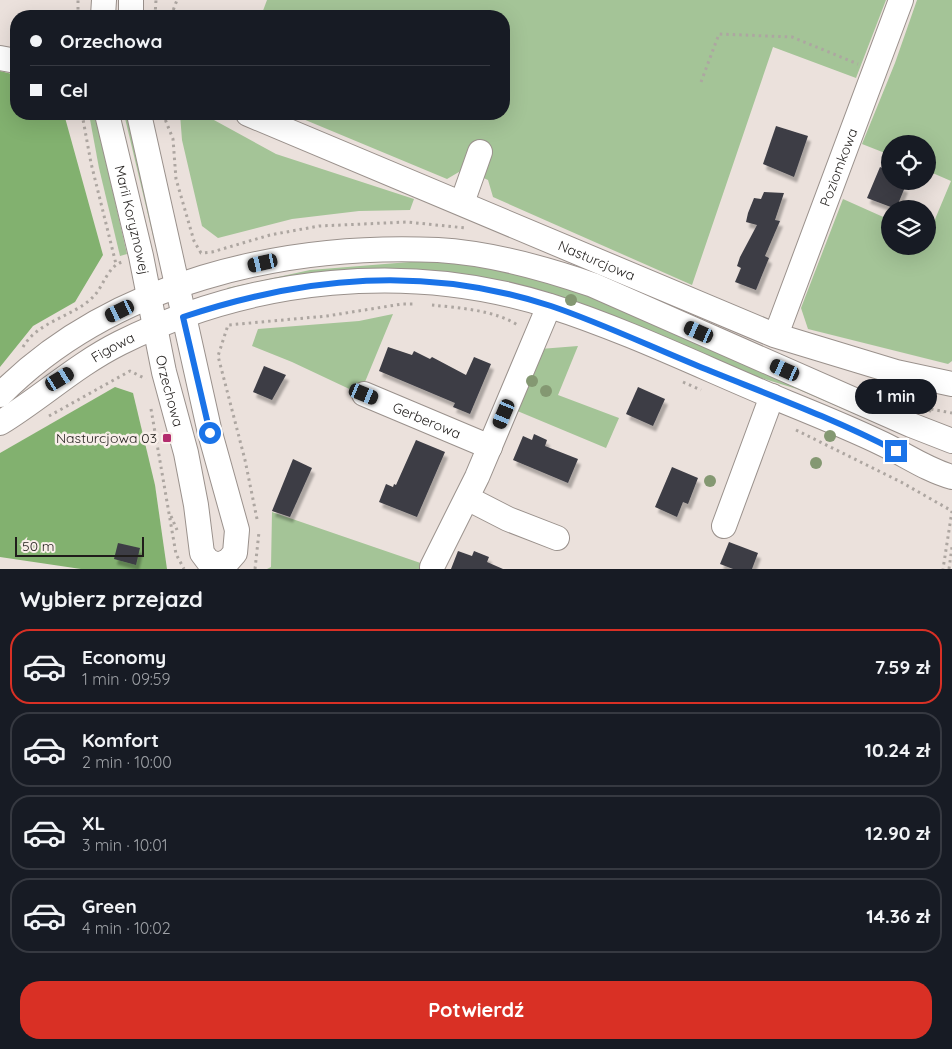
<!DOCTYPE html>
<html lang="pl">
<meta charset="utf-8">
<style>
:root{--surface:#171b24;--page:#20242c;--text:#f1f3f6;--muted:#9ea1a6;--line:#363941;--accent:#d93025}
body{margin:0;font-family:Quicksand,sans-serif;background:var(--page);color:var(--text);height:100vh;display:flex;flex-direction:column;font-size:19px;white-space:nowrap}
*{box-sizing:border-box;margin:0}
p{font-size:16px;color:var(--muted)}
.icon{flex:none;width:28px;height:28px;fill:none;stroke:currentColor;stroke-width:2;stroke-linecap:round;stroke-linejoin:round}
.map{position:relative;height:569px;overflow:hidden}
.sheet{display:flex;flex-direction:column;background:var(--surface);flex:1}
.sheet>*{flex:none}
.guide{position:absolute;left:10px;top:10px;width:500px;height:110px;border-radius:20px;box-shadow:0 5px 20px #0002;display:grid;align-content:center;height:110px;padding:0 20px;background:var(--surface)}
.tools{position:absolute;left:881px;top:135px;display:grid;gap:10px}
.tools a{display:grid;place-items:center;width:55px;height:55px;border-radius:50%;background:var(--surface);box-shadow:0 5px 20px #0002;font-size:25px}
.scale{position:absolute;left:15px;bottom:12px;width:129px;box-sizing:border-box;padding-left:5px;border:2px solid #201d1b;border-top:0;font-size:14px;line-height:18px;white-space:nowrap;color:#201d1b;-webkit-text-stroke:4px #f8eee9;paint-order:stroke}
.end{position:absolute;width:22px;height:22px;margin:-11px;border:6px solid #1a73e8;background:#fff;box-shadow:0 0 0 2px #fff}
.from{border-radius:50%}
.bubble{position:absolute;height:35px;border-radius:18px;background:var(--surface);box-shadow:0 5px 20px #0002;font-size:16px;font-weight:800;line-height:35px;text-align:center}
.car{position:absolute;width:15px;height:30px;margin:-15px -8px;border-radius:6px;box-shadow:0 0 4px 1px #0007;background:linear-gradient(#222 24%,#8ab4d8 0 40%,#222 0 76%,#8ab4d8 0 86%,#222 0)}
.guide b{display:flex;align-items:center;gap:18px;height:48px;font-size:19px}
.guide b+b{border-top:1px solid var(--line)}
.guide i{width:12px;height:12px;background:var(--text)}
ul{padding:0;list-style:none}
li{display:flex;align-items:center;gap:15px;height:75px;margin:0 10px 8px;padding:0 10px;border:2px solid var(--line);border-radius:20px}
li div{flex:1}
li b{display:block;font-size:19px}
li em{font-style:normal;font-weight:800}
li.current{border-color:var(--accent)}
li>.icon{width:45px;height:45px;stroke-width:1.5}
h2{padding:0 20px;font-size:22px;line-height:60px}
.action{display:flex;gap:10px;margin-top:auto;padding:10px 20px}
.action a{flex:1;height:58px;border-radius:20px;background:var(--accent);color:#fff;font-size:20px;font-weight:800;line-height:58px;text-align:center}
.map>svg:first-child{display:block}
</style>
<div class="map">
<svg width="952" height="569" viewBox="0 0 952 569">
<defs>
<filter id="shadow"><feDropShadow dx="3" dy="5.5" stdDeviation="1" flood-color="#0004"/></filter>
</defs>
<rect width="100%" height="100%" fill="#ebe1dc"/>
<g fill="#a4c497">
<path d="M267 0H886L856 78 773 47 692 285 493 197 488 180 464 169 447 179 291 114H504V16H261Z"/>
<path d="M917 0H952V361L948 364 808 329 801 308 843 199 890 220V246H928V236L951 181 928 171V144H890V155L862 144 895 63Z"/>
<path d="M89 114H95L127 254 120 256 99 168Z"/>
<path d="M124 114H129L158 239 154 240Z"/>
<path d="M180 114H203L276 154 414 199 410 210 359 211 292 219 218 238 202 226 182 140Z"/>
<path d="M447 259 572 286 913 434 910 438 797 389 716 364 527 289 229 293 227 288 310 270Z"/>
<path d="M393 314 360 394 292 362 252 346 258 329 359 321Z"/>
<path d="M578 346 558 395 619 418 606 448 515 410 540 349Z"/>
<path d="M272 512 438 569H267L271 567Z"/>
</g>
<g fill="#82b16f">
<path d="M0 71 16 75V114H64L103 255 75 302 33 326 0 367Z"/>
<path d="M115 387 133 393 155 485 167 569H81L0 557V453Z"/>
</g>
<g fill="#3d3d45" filter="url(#shadow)">
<path d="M776 126 808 136 794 177 763 164Z"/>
<path d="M880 167 890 172V181L905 187 896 209 867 198Z"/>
<path d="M764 192 784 193 775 220 780 221 765 256 769 258 756 290 735 282 741 268 737 266 740 257 757 225 746 222 748 213 754 198 761 199Z"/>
<path d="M388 347 412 355 414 351 430 359 432 357 466 375 474 357 491 364 470 414 453 407 455 403 379 371Z"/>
<path d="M264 366 286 375 272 400 253 392Z"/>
<path d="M638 387 665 399 653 426 626 414Z"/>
<path d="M534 434 547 440 545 446 578 459 568 483 513 460 523 436 532 440Z"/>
<path d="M416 440 445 452 417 517 379 502 386 484 393 487 394 484 396 485Z"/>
<path d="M293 459 312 468 290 517 272 511Z"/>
<path d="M672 467 698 478 688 504 683 502 677 517 655 507Z"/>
<path d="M729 542 758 553 752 569H733L720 564Z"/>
<path d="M118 543 140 548 136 565 114 559Z"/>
<path d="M458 551 472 556 474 551 489 557 487 562 503 569H451Z"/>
</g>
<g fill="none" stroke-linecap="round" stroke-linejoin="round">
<defs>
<g id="minor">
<path d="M103 16 104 0"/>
<path d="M131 16V0"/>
<path d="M0 58 16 61"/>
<path id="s1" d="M107 114 141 256 164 372 186 453 196 505 202 553 208 561 218 565 228 561 235 553 237 530 210 433 139 114"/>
<path id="s2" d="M248 114 774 335 896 372 952 384"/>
<path d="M462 203 480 152"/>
<path id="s3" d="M776 335 901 0"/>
<path id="s4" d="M364 394 490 447"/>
<path d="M0 395C112 282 284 243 438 250 490 253 544 268 593 285L911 425 952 441"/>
<path id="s5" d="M0 423C41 398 76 365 120 343 252 277 409 261 550 306 629 331 710 371 788 403 820 416 852 429 883 444 906 455 927 470 952 477"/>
<path d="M467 498 508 519 557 538"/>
<path d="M724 526 772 396"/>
<path d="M432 567 477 477 549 306"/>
</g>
</defs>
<use href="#minor" stroke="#9a918c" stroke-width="26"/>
<g stroke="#ada6a1" stroke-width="3" stroke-dasharray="2.5 4" stroke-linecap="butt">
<path d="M78 16V0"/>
<path d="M155 16 156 0"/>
<path d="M171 16 177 0"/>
<path d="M701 82 719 34 792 37 858 64"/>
<path d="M82 114 91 163 116 264"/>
<path d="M163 114 173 139 176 179 194 241 201 253 212 252 270 235 319 226 407 222 466 228"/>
<path d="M220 114 230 118"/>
<path d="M432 305C459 308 496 310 519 326"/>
<path d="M23 347C38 321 73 317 93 297 104 286 107 267 122 262"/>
<path d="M683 382 701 390"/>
<path d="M917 397 931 409 929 412"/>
<path d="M924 398 931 409 952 413"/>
<path d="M151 409 176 554 184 569"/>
<path d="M49 416 130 371 146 379"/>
<path d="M796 430 901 482 952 511 943 569"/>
<path d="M171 516 177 530"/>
<path d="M257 519 245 460 218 356 228 325 327 316 402 304H415"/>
<path d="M255 569 259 532"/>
<path d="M949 569 952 547"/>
</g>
<use href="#minor" stroke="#fff" stroke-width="24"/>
</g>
<g fill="#849872">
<circle cx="571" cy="300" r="6"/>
<circle cx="532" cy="381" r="6"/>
<circle cx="546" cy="391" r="6"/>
<circle cx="830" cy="436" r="6"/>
<circle cx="816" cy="463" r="6"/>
<circle cx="710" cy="481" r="6"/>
</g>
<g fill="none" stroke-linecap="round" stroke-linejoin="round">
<path stroke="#1a73e8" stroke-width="6" d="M210 433 183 317C306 276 426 265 551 306 601 323 649 346 698 366 764 393 833 418 896 451"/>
</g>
<rect fill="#b32c6e" stroke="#f8eee9" stroke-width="2" x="162" y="433" width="10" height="10" rx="2.5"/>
<g text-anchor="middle" stroke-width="5" stroke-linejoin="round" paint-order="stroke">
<g font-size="14" fill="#201d1b" stroke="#f8eee9">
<text dy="5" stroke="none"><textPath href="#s3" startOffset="179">Poziomkowa</textPath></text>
<text dy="5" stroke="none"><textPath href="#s1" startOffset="109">Marii Koryznowej</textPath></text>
<text dy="5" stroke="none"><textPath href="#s2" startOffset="378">Nasturcjowa</textPath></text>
<text dy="5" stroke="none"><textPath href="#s5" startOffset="136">Figowa</textPath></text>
<text dy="5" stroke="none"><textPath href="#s1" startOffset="284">Orzechowa</textPath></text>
<text dy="5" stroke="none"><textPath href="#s4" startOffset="68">Gerberowa</textPath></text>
</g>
<g font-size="14" fill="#201d1b" stroke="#f8eee9" text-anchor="end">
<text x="157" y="443">Nasturcjowa 03</text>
</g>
</g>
</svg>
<div class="tools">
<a><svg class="icon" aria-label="locate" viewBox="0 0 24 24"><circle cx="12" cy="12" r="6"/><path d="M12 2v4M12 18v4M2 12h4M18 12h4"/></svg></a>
<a><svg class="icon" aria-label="layers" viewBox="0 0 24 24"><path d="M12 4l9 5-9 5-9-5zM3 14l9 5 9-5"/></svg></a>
</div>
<div class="scale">50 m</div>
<i class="end from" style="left:210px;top:433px"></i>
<i class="end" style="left:896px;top:451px"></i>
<div class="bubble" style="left:855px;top:379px;width:82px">1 min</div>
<i class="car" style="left:263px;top:263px;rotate:257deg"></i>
<i class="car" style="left:120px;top:311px;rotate:244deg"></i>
<i class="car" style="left:699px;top:332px;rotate:294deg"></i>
<i class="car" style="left:785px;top:370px;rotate:294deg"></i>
<i class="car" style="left:60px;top:379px;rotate:59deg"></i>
<i class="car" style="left:364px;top:394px;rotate:112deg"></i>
<i class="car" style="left:504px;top:414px;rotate:203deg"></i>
<div class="guide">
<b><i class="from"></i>Orzechowa</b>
<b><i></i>Cel</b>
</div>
</div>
<section class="sheet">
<h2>Wybierz przejazd</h2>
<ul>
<li class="current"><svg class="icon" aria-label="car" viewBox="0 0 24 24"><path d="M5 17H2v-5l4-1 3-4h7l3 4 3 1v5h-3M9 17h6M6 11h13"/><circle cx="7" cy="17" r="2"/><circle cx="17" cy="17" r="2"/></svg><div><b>Economy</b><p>1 min · 09:59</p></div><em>7.59 zł</em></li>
<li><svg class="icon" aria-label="car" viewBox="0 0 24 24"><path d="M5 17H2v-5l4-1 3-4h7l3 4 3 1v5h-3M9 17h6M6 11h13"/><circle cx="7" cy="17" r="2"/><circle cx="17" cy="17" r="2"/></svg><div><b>Komfort</b><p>2 min · 10:00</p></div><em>10.24 zł</em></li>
<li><svg class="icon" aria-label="car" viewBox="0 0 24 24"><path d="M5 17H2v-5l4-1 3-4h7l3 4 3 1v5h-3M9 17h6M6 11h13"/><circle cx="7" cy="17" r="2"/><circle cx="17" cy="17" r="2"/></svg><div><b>XL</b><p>3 min · 10:01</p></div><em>12.90 zł</em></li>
<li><svg class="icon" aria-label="car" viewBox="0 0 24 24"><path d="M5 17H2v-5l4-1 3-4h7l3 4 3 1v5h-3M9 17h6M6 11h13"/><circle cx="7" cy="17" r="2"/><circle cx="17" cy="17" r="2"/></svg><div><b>Green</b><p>4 min · 10:02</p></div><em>14.36 zł</em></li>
</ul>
<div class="action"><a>Potwierdź</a></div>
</section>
